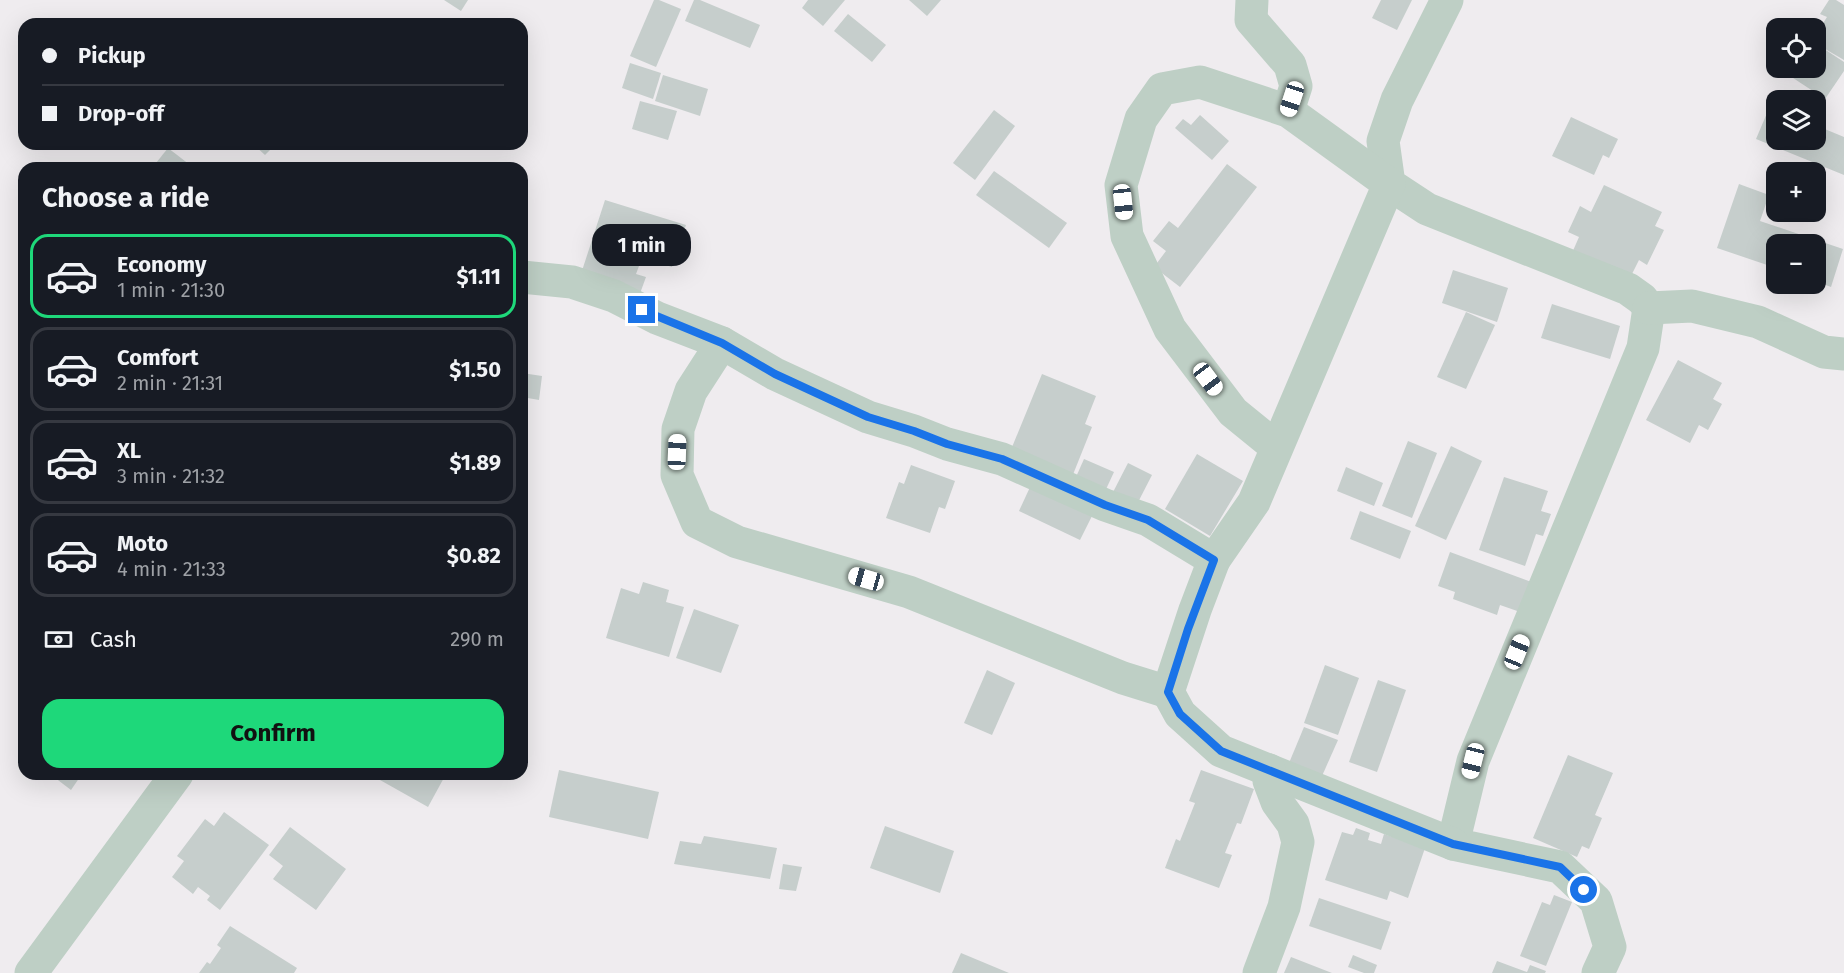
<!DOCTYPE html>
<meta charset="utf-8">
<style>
:root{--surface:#171b24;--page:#242831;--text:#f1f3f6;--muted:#9ea1a6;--line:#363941;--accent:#1ed87a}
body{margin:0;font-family:"Fira Sans",sans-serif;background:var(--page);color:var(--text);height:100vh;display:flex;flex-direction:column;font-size:22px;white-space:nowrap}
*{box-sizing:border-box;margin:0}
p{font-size:20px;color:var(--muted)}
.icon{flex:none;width:33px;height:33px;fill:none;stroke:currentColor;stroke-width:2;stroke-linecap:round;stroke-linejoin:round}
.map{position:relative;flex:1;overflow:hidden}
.panel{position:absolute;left:18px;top:162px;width:510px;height:618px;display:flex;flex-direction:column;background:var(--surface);border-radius:18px;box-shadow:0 6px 24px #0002}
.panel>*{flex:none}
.guide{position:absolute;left:18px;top:18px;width:510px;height:132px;border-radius:18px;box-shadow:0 6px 24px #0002;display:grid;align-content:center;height:132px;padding:0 24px;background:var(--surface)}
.fabs{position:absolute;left:1766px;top:18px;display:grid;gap:12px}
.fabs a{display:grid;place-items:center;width:60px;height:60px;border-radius:12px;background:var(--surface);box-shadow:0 6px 24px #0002;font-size:30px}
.end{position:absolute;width:27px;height:27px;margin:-14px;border:8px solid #1a73e8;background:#fff;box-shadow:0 0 0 3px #fff}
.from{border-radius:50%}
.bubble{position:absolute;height:42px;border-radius:18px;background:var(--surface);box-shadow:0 6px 24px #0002;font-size:20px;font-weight:700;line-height:42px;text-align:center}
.car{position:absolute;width:18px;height:36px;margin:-18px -9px;border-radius:8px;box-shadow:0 0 4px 2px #0007;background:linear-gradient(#fff 24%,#345 0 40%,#fff 0 76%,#345 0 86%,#fff 0)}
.guide b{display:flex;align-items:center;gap:21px;height:57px;font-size:22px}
.guide b+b{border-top:2px solid var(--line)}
.guide i{width:15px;height:15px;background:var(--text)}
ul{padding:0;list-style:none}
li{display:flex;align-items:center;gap:18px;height:84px;margin:0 12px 9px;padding:0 12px;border:3px solid var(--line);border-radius:18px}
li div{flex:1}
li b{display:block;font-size:22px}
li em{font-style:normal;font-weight:700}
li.current{border-color:var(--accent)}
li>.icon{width:54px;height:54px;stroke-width:1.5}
h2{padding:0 24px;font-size:27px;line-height:72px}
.pay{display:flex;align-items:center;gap:15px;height:66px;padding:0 24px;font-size:22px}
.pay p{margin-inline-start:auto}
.cta{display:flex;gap:12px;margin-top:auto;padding:12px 24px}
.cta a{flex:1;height:69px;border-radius:18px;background:var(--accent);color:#111;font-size:24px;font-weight:700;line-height:69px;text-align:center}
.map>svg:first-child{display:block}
</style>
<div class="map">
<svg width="1844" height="973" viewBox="0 0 1844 973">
<rect width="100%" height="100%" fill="#efecef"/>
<g fill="#c6cecc">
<path d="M444 0H468L461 11Z"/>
<path d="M654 0H659L681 9 656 67 630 56Z"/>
<path d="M694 0H700L760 25 750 48 685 21Z"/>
<path d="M808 0H845L823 26 802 8Z"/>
<path d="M909 0H941L927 16Z"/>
<path d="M1381 0H1412L1397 30 1372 18Z"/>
<path d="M1829 0H1836L1844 5V60L1815 43V36L1827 17 1820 14Z"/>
<path d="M848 14 886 45 872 62 834 31Z"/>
<path d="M1818 45 1844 62V71L1825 99 1787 74 1791 68H1815V50Z"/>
<path d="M630 63 661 73 653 99 622 88Z"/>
<path d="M663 75 708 89 700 116 655 101Z"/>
<path d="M640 101 677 111 668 140 632 129Z"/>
<path d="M1770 106 1776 109V140H1815V125L1844 137V175L1756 139Z"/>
<path d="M994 110 1015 126 975 180 953 163Z"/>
<path d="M1200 115 1229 141 1212 160 1175 128 1183 119 1191 125Z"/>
<path d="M1571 117 1618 139 1609 158 1603 155 1594 175 1552 156Z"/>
<path d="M253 144H276L265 155Z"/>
<path d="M168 148 194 168H152Z"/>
<path d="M1227 164 1257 187 1180 287 1154 267 1166 251 1153 241 1169 221 1178 228Z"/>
<path d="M994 171 1067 223 1049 248 976 195Z"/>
<path d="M1739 184 1769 195 1760 221 1843 249 1831 287 1815 281V244H1776V268L1717 248Z"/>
<path d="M1604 185 1662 212 1655 226 1664 230 1647 265 1639 260 1629 280 1572 253 1579 237 1568 232 1580 206 1591 212Z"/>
<path d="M605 200 686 225 672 267 642 258 636 274 646 277 638 299 579 280Z"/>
<path d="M1453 270 1508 288 1497 322 1442 303Z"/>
<path d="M1552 304 1620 326 1610 359 1541 338Z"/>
<path d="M1466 312 1495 325 1466 389 1437 377Z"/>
<path d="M1678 360 1722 383 1713 399 1722 404 1708 430 1699 425 1690 443 1646 420Z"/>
<path d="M522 373 542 376 539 400 522 397Z"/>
<path d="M1042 374 1096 396 1085 424 1092 427 1072 477 1010 452Z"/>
<path d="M1408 441 1437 453 1412 518 1382 506Z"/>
<path d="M1451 446 1482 461 1446 540 1415 526Z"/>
<path d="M1197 454 1243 481 1210 536 1165 509Z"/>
<path d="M1084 459 1114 472 1101 500 1072 486Z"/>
<path d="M1128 463 1152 475 1134 510 1110 498Z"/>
<path d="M911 465 955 481 945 509 939 507 930 533 886 518 899 482 904 484Z"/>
<path d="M1346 467 1383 483 1374 506 1337 491Z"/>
<path d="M1504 477 1548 491 1541 511 1551 514 1543 536 1536 534 1525 566 1479 550Z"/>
<path d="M1031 485 1093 514 1080 540 1019 511Z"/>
<path d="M1360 511 1411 531 1400 559 1350 539Z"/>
<path d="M1450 552 1534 583 1523 613 1500 605 1497 615 1453 599 1455 592 1438 586Z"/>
<path d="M643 582 669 590 666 602 684 607 669 657 606 638 621 588 639 594Z"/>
<path d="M694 609 739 625 721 673 676 658Z"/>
<path d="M1325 665 1359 678 1338 735 1304 723Z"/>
<path d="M987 670 1015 683 992 735 964 723Z"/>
<path d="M1378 680 1406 690 1377 772 1349 762Z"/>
<path d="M1304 727 1338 740 1322 776 1289 763Z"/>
<path d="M1568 755 1613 773 1595 815 1602 818 1589 849 1582 846 1577 857 1533 838Z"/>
<path d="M559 770 659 792 648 839 549 817Z"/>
<path d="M1201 770 1254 789 1241 824 1237 823 1225 853 1232 855 1219 888 1165 868 1176 839 1180 841 1195 803 1189 801Z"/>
<path d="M50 774H82L71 790Z"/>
<path d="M383 774H446L428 807 380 780Z"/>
<path d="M224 812 269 845 220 910 207 900 210 896 198 887 193 894 172 877 184 861 177 856 205 819 214 826Z"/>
<path d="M885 826 954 851 940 893 870 868Z"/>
<path d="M290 827 346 869 316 910 273 879 283 866 269 855Z"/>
<path d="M1356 828 1370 833 1368 840 1381 844 1384 834 1425 848 1408 898 1390 891 1387 900 1325 880 1342 832 1353 835Z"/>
<path d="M704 836 777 848 770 879 674 864 680 841 701 844Z"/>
<path d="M783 864 802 867 796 891 779 889Z"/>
<path d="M1554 895 1572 902 1546 966 1520 956 1542 902 1550 905Z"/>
<path d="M1319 898 1391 922 1381 950 1309 926Z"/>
<path d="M230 926 297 968 294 973H199L207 962 210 964 221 948 217 945Z"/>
<path d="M961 953 1009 973H952Z"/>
<path d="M1353 955 1377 965 1374 973H1364L1348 967Z"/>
<path d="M1291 957 1332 973H1284Z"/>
<path d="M1497 961 1527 972 1530 965 1546 971 1545 973H1492Z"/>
</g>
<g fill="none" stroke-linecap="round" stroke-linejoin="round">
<g stroke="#becfc5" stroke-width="33">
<path d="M1252 0 1251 20 1290 65 1296 86 1288 111"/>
<path d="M1447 0 1397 100 1383 141 1389 184 1427 209 1628 289 1642 299 1649 308 1643 348 1473 761 1453 844 1560 867 1596 901 1610 947 1598 973"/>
<path d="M522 277 572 282 614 296 657 318 722 343 775 374 868 417 914 431 947 444 1002 459 1105 505 1148 520 1214 560 1195 610 1168 692 1180 714 1221 751 1453 844"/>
<path d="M1649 308 1692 306 1758 322 1824 352 1844 354"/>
<path d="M722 343 691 391 678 429 677 475 697 522 737 542 909 592 1123 678 1168 692"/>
<path d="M1214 560 1254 502 1389 184 1288 111 1200 82 1162 89 1141 119 1121 185 1127 236 1170 329 1233 412 1276 447"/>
<path d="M31 973 177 774"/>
<path d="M1259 973 1284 907 1298 842 1293 824 1277 802 1269 781V770"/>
</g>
</g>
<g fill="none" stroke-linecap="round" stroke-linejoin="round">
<path stroke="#1a73e8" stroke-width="8" d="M642 310 722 343 775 374 868 417 914 431 947 444 1002 459 1105 505 1148 520 1214 560 1188 629 1168 692 1180 714 1221 751 1453 844 1560 867 1584 890"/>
</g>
</svg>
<div class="fabs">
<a><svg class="icon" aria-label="locate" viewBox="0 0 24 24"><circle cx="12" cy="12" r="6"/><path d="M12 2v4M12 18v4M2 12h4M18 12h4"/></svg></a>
<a><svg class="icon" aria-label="layers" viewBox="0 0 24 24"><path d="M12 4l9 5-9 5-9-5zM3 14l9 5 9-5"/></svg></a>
<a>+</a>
<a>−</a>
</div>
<i class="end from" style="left:1584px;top:890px"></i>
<i class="end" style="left:642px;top:310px"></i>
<div class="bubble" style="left:592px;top:224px;width:99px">1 min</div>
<i class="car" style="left:1292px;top:99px;rotate:198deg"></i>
<i class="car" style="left:1123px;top:202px;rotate:174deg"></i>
<i class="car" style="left:1208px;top:379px;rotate:143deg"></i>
<i class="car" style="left:677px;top:452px;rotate:2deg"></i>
<i class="car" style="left:866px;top:579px;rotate:286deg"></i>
<i class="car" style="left:1517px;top:652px;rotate:22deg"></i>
<i class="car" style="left:1473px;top:761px;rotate:194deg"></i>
<div class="guide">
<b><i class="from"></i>Pickup</b>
<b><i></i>Drop-off</b>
</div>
<section class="panel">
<h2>Choose a ride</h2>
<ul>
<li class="current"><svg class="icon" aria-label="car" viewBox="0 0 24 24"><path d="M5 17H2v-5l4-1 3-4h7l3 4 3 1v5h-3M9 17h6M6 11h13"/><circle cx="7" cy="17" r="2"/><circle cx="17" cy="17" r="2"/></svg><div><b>Economy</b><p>1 min · 21:30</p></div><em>$1.11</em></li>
<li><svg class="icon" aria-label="car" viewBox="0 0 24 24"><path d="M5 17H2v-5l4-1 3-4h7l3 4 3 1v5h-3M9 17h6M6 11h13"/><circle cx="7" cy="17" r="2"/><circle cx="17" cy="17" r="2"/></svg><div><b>Comfort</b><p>2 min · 21:31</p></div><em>$1.50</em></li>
<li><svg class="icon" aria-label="car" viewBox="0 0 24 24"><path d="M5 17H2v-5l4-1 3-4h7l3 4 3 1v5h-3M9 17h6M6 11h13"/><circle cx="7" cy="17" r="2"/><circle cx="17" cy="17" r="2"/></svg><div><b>XL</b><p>3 min · 21:32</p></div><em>$1.89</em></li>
<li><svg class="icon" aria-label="car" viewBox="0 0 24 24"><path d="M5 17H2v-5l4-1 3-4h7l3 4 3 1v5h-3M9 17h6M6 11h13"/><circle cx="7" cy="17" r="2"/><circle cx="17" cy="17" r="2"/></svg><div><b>Moto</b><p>4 min · 21:33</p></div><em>$0.82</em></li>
</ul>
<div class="pay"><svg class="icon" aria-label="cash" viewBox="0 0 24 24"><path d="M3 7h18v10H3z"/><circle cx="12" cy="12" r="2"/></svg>Cash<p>290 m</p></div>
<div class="cta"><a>Confirm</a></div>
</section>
</div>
